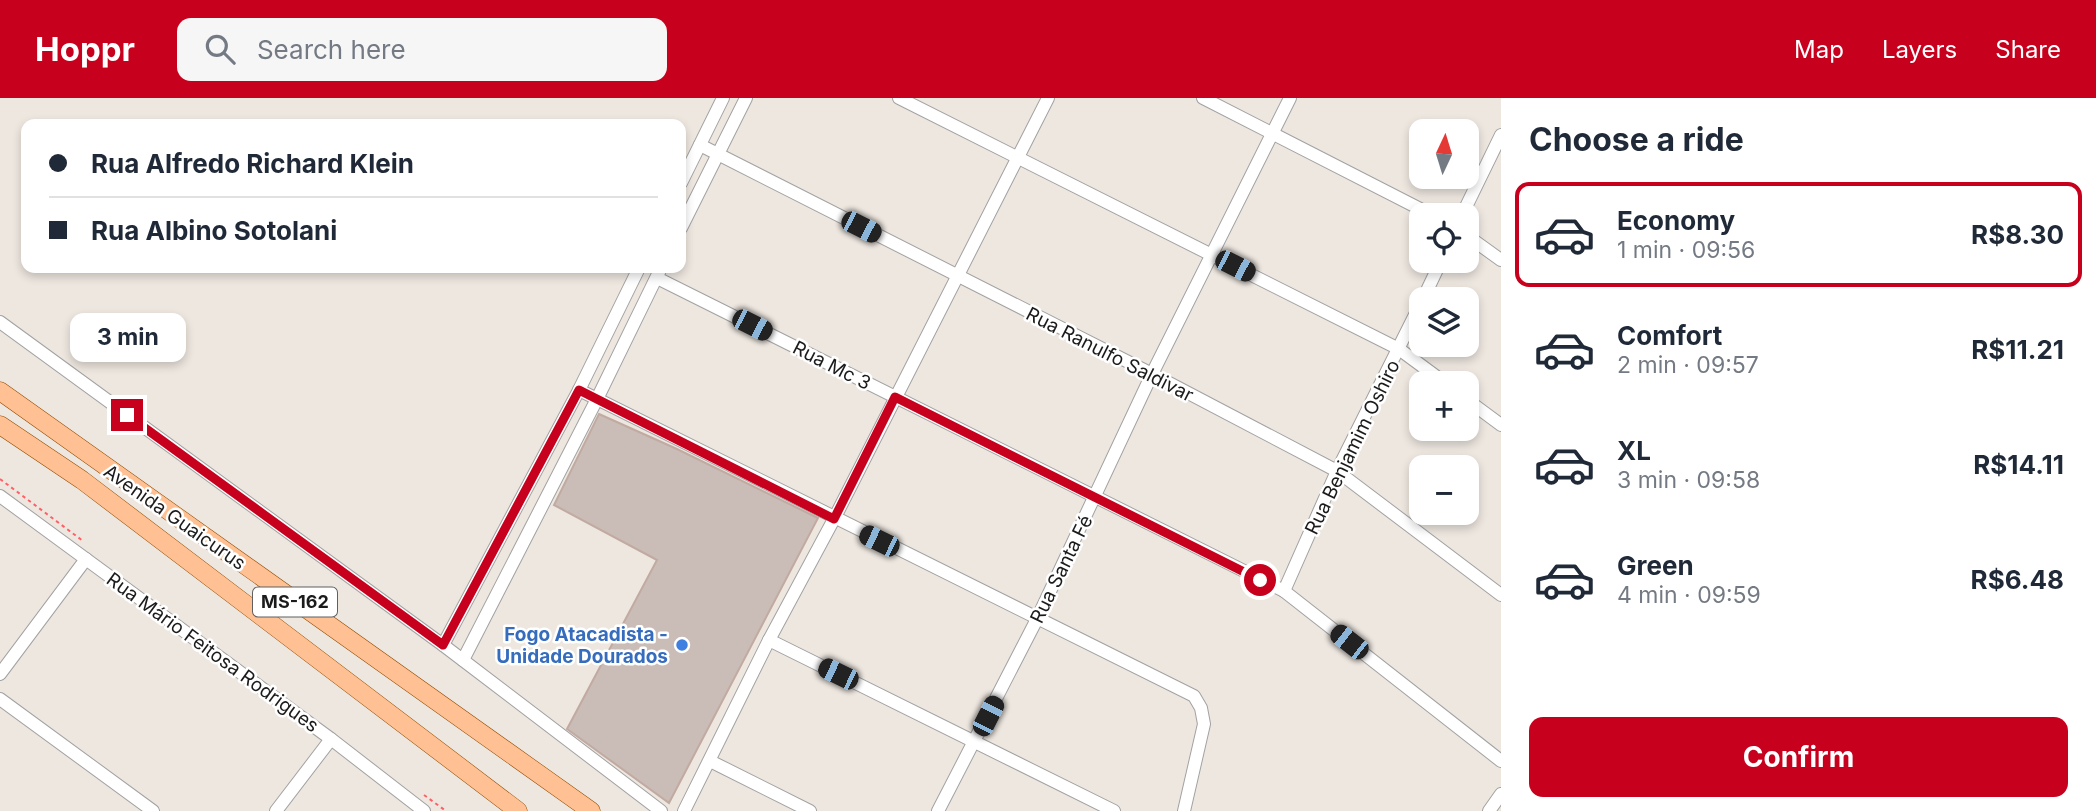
<!DOCTYPE html>
<meta charset="utf-8">
<style>
:root{--surface:#fff;--page:#f6f6f7;--text:#1f2937;--muted:#747a83;--line:#e0e1e3;--accent:#c7001e}
body{margin:0;font-family:Inter,sans-serif;background:var(--page);color:var(--text);height:100vh;display:flex;flex-direction:column;font-size:26px;white-space:nowrap}
*{box-sizing:border-box;margin:0}
p{font-size:23px;color:var(--muted)}
.icon{flex:none;width:38px;height:38px;fill:none;stroke:currentColor;stroke-width:2;stroke-linecap:round;stroke-linejoin:round}
.map{position:relative;flex:1;overflow:hidden}
.sheet{display:flex;flex-direction:column;background:var(--surface);width:595px}
.sheet>*{flex:none}
.banner{position:absolute;left:21px;top:21px;width:665px;height:154px;border-radius:14px;box-shadow:0 4px 10px #0003;display:grid;align-content:center;height:154px;padding:0 28px;background:var(--surface)}
.needle{width:46px;rotate:4deg}
.tools{position:absolute;left:1409px;top:21px;display:grid;gap:14px}
.tools a{display:grid;place-items:center;width:70px;height:70px;border-radius:14px;background:var(--surface);box-shadow:0 4px 10px #0003;font-size:35px}
.end{position:absolute;width:32px;height:32px;margin:-16px;border:9px solid #c7001e;background:#fff;box-shadow:0 0 0 4px #fff}
.from{border-radius:50%}
.bubble{position:absolute;height:49px;border-radius:14px;background:var(--surface);box-shadow:0 4px 10px #0003;font-size:23px;font-weight:700;line-height:49px;text-align:center}
.car{position:absolute;width:21px;height:42px;margin:-21px -10px;border-radius:9px;box-shadow:0 0 5px 2px #0007;background:linear-gradient(#222 24%,#8ab4d8 0 40%,#222 0 76%,#8ab4d8 0 86%,#222 0)}
.banner b{display:flex;align-items:center;gap:24px;height:66px;font-size:26px}
.banner b+b{border-top:2px solid var(--line)}
.banner i{width:18px;height:18px;background:var(--text)}
ul{padding:0;list-style:none}
li{display:flex;align-items:center;gap:21px;height:105px;margin:0 14px 10px;padding:0 14px;border:4px solid transparent;border-radius:14px}
li div{flex:1}
li b{display:block;font-size:26px}
li em{font-style:normal;font-weight:700}
li.on{border-color:var(--accent)}
li>.icon{width:63px;height:63px;stroke-width:1.5}
h2{padding:0 28px;font-size:32px;line-height:84px}
.button{display:flex;gap:14px;margin-top:auto;padding:14px 28px}
.button a{flex:1;height:80px;border-radius:14px;background:var(--accent);color:#fff;font-size:28px;font-weight:700;line-height:80px;text-align:center}
header{display:flex;align-items:center;gap:42px;box-sizing:border-box;height:98px;padding:0 35px;background:var(--accent);color:#fff}
header strong{font-size:33px}
nav{display:flex;gap:38px;margin-inline-start:auto;font-size:24px}
.search{width:490px;height:63px;background:var(--page);display:flex;align-items:center;gap:18px;box-sizing:border-box;padding:0 24px;border-radius:14px;color:var(--muted);font-size:26px}
main{display:flex;flex:1;min-height:0}
.map>svg:first-child{display:block}
</style>
<header>
<strong>Hoppr</strong>
<div class="search"><svg class="icon" aria-label="search" viewBox="0 0 24 24"><circle cx="10" cy="10" r="6"/><path d="M15 15l6 6"/></svg>Search here</div>
<nav><a>Map</a><a>Layers</a><a>Share</a></nav>
</header>
<main>
<div class="map">
<svg width="1501" height="713" viewBox="0 0 1501 713">
<rect width="100%" height="100%" fill="#eee7e0"/>
<path fill="#cabcb6" stroke="#c1aaa1" stroke-width="2" d="M599 316 677 351 818 420 669 705 567 631 657 462 554 407Z"/>
<g fill="none" stroke-linecap="round" stroke-linejoin="round">
<defs>
<g id="street">
<path d="M899 0 1399 251 1445 285"/>
<path d="M1203 0 1432 117"/>
<path d="M700 47 1152 276 1337 373 1501 497"/>
<path d="M681 85 723 0"/>
<path d="M1462 117 1501 37"/>
<path d="M681 130 746 0"/>
<path d="M1466 137 1501 162"/>
<path d="M657 180 1284 493 1501 663"/>
<path d="M1423 201 1441 163"/>
<path d="M0 224 443 547 661 713"/>
<path d="M579 292 1194 598 1201 610 1204 626 1184 713"/>
<path d="M1466 301 1501 327"/>
<path d="M0 398 331 641 424 713"/>
<path d="M1284 493 1337 373 1421 205"/>
<path d="M769 542 1114 713"/>
<path d="M443 547 579 292 639 170"/>
<path d="M463 562 597 301 661 170"/>
<path d="M0 576 86 461"/>
<path d="M0 601 153 713"/>
<path d="M710 663 810 713"/>
<path d="M276 713 331 641"/>
<path d="M684 713 769 542 834 421 1048 0"/>
<path d="M938 713 1037 521 1152 276 1290 0"/>
<path d="M1489 713 1501 696"/>
</g>
<g id="primary">
<path d="M0 293 591 713"/>
<path d="M0 327 82 382 518 713"/>
</g>
</defs>
<use href="#street" stroke="#a2a2a2" stroke-width="14"/>
<use href="#primary" stroke="#934c00" stroke-width="19"/>
<g stroke="#ff6068" stroke-width="2" stroke-dasharray="3.5 3.5" stroke-linecap="butt">
<path d="M0 381 83 443"/>
<path d="M424 697 446 713"/>
</g>
<use href="#street" stroke="#fff" stroke-width="12"/>
<use href="#primary" stroke="#ffc194" stroke-width="18"/>
</g>
<g fill="none" stroke-linecap="round" stroke-linejoin="round">
<path stroke="#c7001e" stroke-width="9" d="M127 317 443 547 579 292 834 421 895 299 1260 482"/>
</g>
<circle fill="#3f7fe0" stroke="#fff" stroke-width="2.5" cx="682" cy="547" r="7"/>
<g text-anchor="middle" stroke-width="5" stroke-linejoin="round" paint-order="stroke">
<rect fill="#fff" stroke="#5f5f5f" stroke-width="2" x="253" y="489.5" width="84" height="29" rx="5"/>
<g font-size="18" font-weight="bold" fill="#1b1b1b">
<text x="295" y="510">MS-162</text>
</g>
<g font-size="19" fill="#1b1b1b" stroke="#fff">
<text transform="translate(1110 256) rotate(27)" y="7">Rua Ranulfo Saldivar</text>
<text transform="translate(832 267) rotate(27)" y="7">Rua Mc 3</text>
<text transform="translate(1352 349) rotate(-64)" y="7">Rua Benjamim Oshiro</text>
<text transform="translate(175 419) rotate(35)" y="7">Avenida Guaicurus</text>
<text transform="translate(1061 471) rotate(-64)" y="7">Rua Santa Fé</text>
<text transform="translate(213 554) rotate(36)" y="7">Rua Mário Feitosa Rodrigues</text>
</g>
<g font-size="19" font-weight="bold" fill="#366cbe" stroke="#fff" text-anchor="end">
<text x="668" y="543">Fogo Atacadista -<tspan x="668" dy="22">Unidade Dourados</tspan></text>
</g>
</g>
</svg>
<div class="tools">
<a><svg class="needle" viewBox="-14 -14 28 28"><path d="M0-13l5 13h-10z" fill="#e53935"/><path d="M0 13l5-13h-10z" fill="#747a83"/></svg></a>
<a><svg class="icon" aria-label="locate" viewBox="0 0 24 24"><circle cx="12" cy="12" r="6"/><path d="M12 2v4M12 18v4M2 12h4M18 12h4"/></svg></a>
<a><svg class="icon" aria-label="layers" viewBox="0 0 24 24"><path d="M12 4l9 5-9 5-9-5zM3 14l9 5 9-5"/></svg></a>
<a>+</a>
<a>−</a>
</div>
<i class="end from" style="left:1260px;top:482px"></i>
<i class="end" style="left:127px;top:317px"></i>
<div class="bubble" style="left:70px;top:215px;width:116px">3 min</div>
<i class="car" style="left:861px;top:129px;rotate:117deg"></i>
<i class="car" style="left:1235px;top:168px;rotate:117deg"></i>
<i class="car" style="left:752px;top:227px;rotate:117deg"></i>
<i class="car" style="left:879px;top:443px;rotate:296deg"></i>
<i class="car" style="left:1349px;top:544px;rotate:308deg"></i>
<i class="car" style="left:838px;top:576px;rotate:296deg"></i>
<i class="car" style="left:988px;top:618px;rotate:27deg"></i>
<div class="banner">
<b><i class="from"></i>Rua Alfredo Richard Klein</b>
<b><i></i>Rua Albino Sotolani</b>
</div>
</div>
<section class="sheet">
<h2>Choose a ride</h2>
<ul>
<li class="on"><svg class="icon" aria-label="car" viewBox="0 0 24 24"><path d="M5 17H2v-5l4-1 3-4h7l3 4 3 1v5h-3M9 17h6M6 11h13"/><circle cx="7" cy="17" r="2"/><circle cx="17" cy="17" r="2"/></svg><div><b>Economy</b><p>1 min · 09:56</p></div><em>R$8.30</em></li>
<li><svg class="icon" aria-label="car" viewBox="0 0 24 24"><path d="M5 17H2v-5l4-1 3-4h7l3 4 3 1v5h-3M9 17h6M6 11h13"/><circle cx="7" cy="17" r="2"/><circle cx="17" cy="17" r="2"/></svg><div><b>Comfort</b><p>2 min · 09:57</p></div><em>R$11.21</em></li>
<li><svg class="icon" aria-label="car" viewBox="0 0 24 24"><path d="M5 17H2v-5l4-1 3-4h7l3 4 3 1v5h-3M9 17h6M6 11h13"/><circle cx="7" cy="17" r="2"/><circle cx="17" cy="17" r="2"/></svg><div><b>XL</b><p>3 min · 09:58</p></div><em>R$14.11</em></li>
<li><svg class="icon" aria-label="car" viewBox="0 0 24 24"><path d="M5 17H2v-5l4-1 3-4h7l3 4 3 1v5h-3M9 17h6M6 11h13"/><circle cx="7" cy="17" r="2"/><circle cx="17" cy="17" r="2"/></svg><div><b>Green</b><p>4 min · 09:59</p></div><em>R$6.48</em></li>
</ul>
<div class="button"><a>Confirm</a></div>
</section>
</main>
